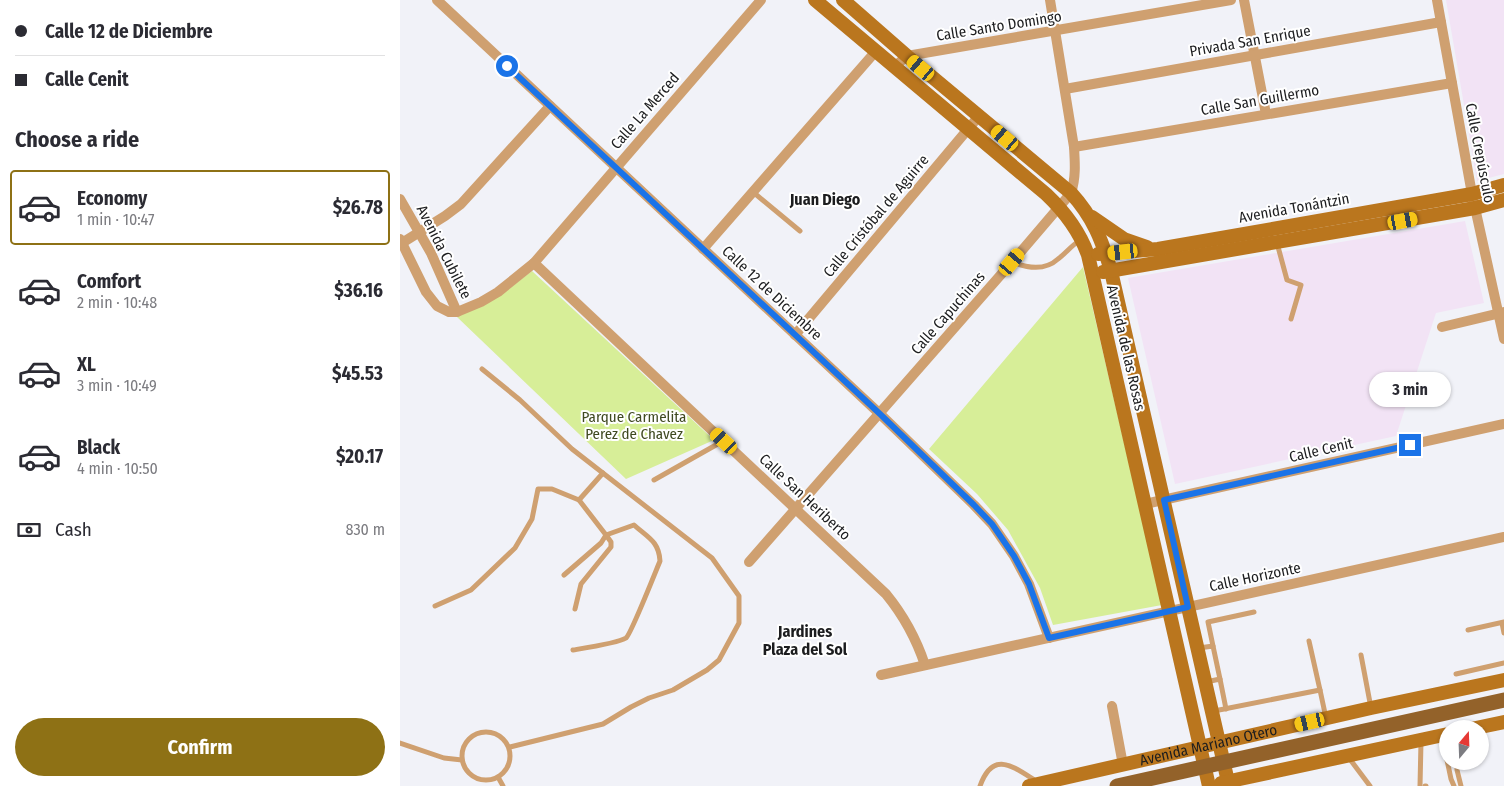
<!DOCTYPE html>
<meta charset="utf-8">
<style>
:root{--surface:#fff;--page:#f7f7f7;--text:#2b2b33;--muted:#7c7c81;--line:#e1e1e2;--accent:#8e7115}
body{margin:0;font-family:"Fira Sans Condensed",sans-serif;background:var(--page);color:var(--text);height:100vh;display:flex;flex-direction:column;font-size:19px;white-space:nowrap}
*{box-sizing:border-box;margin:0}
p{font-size:16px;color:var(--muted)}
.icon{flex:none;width:28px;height:28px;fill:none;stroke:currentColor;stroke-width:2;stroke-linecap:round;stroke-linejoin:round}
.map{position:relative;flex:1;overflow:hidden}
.panel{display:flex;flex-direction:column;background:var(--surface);width:400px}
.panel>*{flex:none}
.top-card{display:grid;align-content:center;height:110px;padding:0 15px;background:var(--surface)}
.needle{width:32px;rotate:19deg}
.fabs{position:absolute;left:1039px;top:720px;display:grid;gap:10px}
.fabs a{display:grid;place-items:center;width:50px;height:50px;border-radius:50%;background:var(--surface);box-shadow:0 1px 4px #0004;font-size:25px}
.end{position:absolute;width:22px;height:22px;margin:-11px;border:6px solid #1a73e8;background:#fff;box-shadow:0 0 0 2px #fff}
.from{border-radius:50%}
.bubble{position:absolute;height:35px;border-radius:18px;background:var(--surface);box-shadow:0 1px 4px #0004;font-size:16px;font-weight:700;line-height:35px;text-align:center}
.car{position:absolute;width:15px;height:30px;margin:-15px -8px;border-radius:6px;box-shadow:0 0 4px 1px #0007;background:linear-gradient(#f5c518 24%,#345 0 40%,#f5c518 0 76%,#345 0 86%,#f5c518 0)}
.top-card b{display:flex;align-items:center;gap:18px;height:48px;font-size:19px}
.top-card b+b{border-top:1px solid var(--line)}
.top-card i{width:12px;height:12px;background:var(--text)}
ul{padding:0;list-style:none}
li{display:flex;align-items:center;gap:15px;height:75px;margin:0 10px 8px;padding:0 5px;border:2px solid transparent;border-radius:5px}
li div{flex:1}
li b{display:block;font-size:19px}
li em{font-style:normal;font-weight:700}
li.current{border-color:var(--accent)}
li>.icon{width:45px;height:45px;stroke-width:1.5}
h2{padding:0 15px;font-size:22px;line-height:60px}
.pay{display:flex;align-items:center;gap:12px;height:55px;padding:0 15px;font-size:19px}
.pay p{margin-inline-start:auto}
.cta{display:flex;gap:10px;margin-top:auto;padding:10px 15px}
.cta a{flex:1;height:58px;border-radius:30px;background:var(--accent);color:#fff;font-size:20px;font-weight:700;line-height:58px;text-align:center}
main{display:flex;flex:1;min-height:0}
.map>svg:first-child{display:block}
</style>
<main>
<section class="panel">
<div class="top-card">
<b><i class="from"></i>Calle 12 de Diciembre</b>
<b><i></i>Calle Cenit</b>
</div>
<h2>Choose a ride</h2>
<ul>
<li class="current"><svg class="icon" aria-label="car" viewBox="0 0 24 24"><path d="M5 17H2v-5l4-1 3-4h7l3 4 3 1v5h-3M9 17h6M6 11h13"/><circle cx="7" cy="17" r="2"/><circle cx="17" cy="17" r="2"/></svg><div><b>Economy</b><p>1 min · 10:47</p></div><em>$26.78</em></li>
<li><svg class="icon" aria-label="car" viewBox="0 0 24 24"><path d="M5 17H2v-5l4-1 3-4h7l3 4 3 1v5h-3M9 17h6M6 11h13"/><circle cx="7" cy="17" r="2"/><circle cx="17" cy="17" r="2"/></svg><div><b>Comfort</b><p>2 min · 10:48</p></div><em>$36.16</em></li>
<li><svg class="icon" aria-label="car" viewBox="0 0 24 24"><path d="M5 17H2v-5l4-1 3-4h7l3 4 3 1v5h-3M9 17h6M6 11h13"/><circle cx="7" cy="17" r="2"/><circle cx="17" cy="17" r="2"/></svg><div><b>XL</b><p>3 min · 10:49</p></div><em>$45.53</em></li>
<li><svg class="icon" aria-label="car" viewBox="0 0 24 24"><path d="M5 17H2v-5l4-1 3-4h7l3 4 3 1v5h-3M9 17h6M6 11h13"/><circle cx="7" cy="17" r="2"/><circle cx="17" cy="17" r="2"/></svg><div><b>Black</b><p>4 min · 10:50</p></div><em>$20.17</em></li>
</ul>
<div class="pay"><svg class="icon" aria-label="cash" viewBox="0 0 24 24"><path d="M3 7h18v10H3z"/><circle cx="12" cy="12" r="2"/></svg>Cash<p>830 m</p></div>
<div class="cta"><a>Confirm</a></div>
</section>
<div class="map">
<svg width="1104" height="786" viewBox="0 0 1104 786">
<rect width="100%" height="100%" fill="#f1f2f8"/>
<g fill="#f2e3f5">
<path d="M1046 0H1104V174L1077 181Z"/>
<path d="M1065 221 1084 303 1036 313 996 436 775 484 728 278Z"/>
</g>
<g fill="#d7ee98">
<path d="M683 267 762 605 653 625 640 588 608 530 577 494 529 449Z"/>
<path d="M132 271 314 440 226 479 57 317 101 295Z"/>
</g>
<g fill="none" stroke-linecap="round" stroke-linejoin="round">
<g stroke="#cfa070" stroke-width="5">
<path d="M353 192 400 231"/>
<path d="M877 243 887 280 901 285 891 319"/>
<path d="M612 262C627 268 645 271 658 259 666 253 671 246 679 241"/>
<path d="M82 369 120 400 172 449 312 558 339 596V623L319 660 307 670 273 690 249 698 231 707 203 724 110 747"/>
<path d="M254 480 323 441"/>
<path d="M164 575 201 543 206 535 179 500"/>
<path d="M35 606 71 590 115 548 132 519 138 489H152L179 500 203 473"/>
<path d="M1102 623 1104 633"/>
<path d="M1068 630 1104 622"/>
<path d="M909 641 920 690"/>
<path d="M813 646 808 622 854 612"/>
<path d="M799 648 813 646 820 679"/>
<path d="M173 650C185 648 218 643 226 638 231 634 255 573 260 561 259 541 247 537 234 525L206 535 211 542V547L181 584 175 609"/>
<path d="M961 655 971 708"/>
<path d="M1056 674 1104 663"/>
<path d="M806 682 820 679 826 709"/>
<path d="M814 711 920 690 926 718"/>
<circle cx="86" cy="756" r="24"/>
<path d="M1042 736 1051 779 1054 786"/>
<path d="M0 743 44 758 62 760"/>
<path d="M949 758 970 786"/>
<path d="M1057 761V770L1061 786"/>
<path d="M98 777 103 786"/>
<path d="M580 786C593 750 612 766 636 781"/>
<path d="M1020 786 1021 742"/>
<path d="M1025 786H1026"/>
</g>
<g stroke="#cfa070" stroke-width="10">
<path d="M37 0 480 414 574 505 592 524 614 556 629 584 649 638"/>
<path d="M844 0 866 114"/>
<path d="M1037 0 1072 194 1104 339"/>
<path d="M494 67 507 56 831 0"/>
<path d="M665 89 1041 22"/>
<path d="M674 147 1052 83"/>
<path d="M0 199 31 253 57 312"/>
<path d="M0 239 26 292 37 306 49 312H57L81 302 98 292 134 263 361 0"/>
<path d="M2 243 45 216 61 204 150 106"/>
<path d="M303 249 476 51"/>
<path d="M134 263 486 594C504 616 516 638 525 665"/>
<path d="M1042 327 1104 312"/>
<path d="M395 335 579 116"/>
<path d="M745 504 1104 424"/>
<path d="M349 562 612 262 671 193C676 178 675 163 674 147L650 0"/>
<path d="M481 675 1104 537"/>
<path d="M712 706 723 765"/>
</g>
<g stroke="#ba761e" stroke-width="14">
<path d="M415 0 646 194C665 212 679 230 688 255L809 786"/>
<path d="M443 0 507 56 671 193C693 217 702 240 711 271L829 786"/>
<path d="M692 217 724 239 747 247"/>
<path d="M698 254 758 249 1072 194 1104 185"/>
<path d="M703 272 1075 208 1104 200"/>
<path d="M1071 729 1104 722"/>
<path d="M821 783 1048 734"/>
<path id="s1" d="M629 786 971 708 1104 680"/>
</g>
<path stroke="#93622a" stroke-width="15" d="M717 786 1104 700"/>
</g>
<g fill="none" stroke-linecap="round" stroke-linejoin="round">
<path stroke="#1a73e8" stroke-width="6" d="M107 66 480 414 574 505 592 524 614 556 629 584 649 638 788 607 764 500 1010 445"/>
</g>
<g text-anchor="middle" stroke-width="4" stroke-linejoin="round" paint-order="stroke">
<g font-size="15" fill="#1c1d1f" stroke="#fff">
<text transform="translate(599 26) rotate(-9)" y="5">Calle Santo Domingo</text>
<text transform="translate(850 41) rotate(-10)" y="5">Privada San Enrique</text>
<text transform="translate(860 100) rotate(-10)" y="5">Calle San Guillermo</text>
<text transform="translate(245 111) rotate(-49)" y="5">Calle La Merced</text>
<text transform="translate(1080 153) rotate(79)" y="5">Calle Crepúsculo</text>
<text transform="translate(894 208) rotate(-10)" y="5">Avenida Tonántzin</text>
<text transform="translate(476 216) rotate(-50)" y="5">Calle Cristóbal de Aguirre</text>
<text transform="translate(44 252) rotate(63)" y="5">Avenida Cubilete</text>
<text transform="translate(372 293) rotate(43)" y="5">Calle 12 de Diciembre</text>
<text transform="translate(548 313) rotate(-49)" y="5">Calle Capuchinas</text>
<text transform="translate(726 348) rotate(77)" y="5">Avenida de las Rosas</text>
<text transform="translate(921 450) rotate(-13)" y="5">Calle Cenit</text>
<text transform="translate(405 497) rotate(43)" y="5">Calle San Heriberto</text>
<text transform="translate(855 577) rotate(-12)" y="5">Calle Horizonte</text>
<text dy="5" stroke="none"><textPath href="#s1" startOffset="184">Avenida Mariano Otero</textPath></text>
</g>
<g font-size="15" fill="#3f4920" stroke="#fff">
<text x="234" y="422">Parque Carmelita<tspan x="234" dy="17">Perez de Chavez</tspan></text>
</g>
<g font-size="16" font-weight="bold" fill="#1c1d1f" stroke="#fff">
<text x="425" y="205">Juan Diego</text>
<text x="405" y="637">Jardines<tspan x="405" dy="18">Plaza del Sol</tspan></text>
</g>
</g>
</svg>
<div class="fabs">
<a><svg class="needle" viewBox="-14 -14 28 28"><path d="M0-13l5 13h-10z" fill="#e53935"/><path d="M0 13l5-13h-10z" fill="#7c7c81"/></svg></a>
</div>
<i class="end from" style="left:107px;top:66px"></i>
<i class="end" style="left:1010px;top:445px"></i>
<div class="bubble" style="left:969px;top:372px;width:82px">3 min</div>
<i class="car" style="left:521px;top:68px;rotate:310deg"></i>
<i class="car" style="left:605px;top:138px;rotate:310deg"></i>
<i class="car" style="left:1003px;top:221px;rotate:80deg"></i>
<i class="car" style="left:723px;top:252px;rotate:264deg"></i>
<i class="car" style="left:612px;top:262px;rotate:40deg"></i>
<i class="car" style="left:324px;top:441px;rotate:313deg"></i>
<i class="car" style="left:910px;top:722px;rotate:257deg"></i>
</div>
</main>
